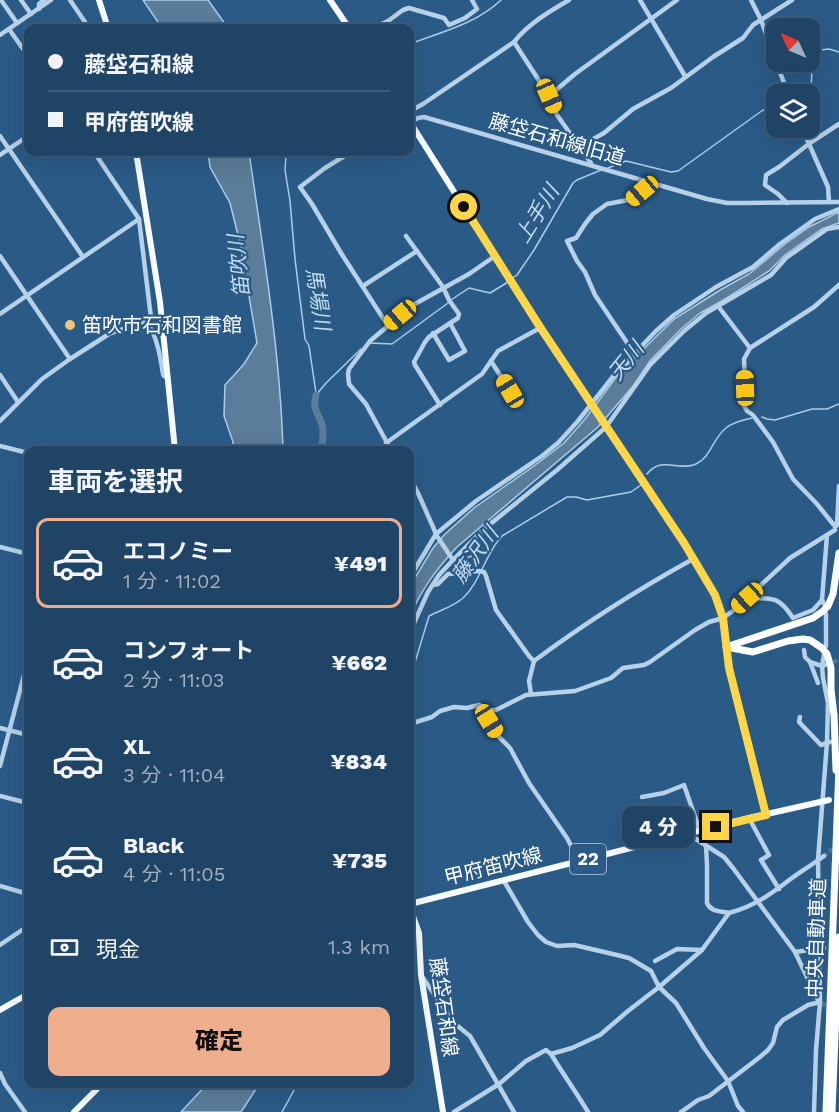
<!DOCTYPE html>
<html lang="ja">
<meta charset="utf-8">
<style>
:root{--surface:#204465;--page:#284b6b;--text:#f1f3f6;--muted:#a2b0bf;--line:#3d5c79;--accent:#eead8d}
body{margin:0;font-family:"Work Sans","Noto Sans JP",sans-serif;background:var(--page);color:var(--text);height:100vh;display:flex;flex-direction:column;font-size:22px;white-space:nowrap}
*{box-sizing:border-box;margin:0}
p{font-size:20px;color:var(--muted)}
.icon{flex:none;width:33px;height:33px;fill:none;stroke:currentColor;stroke-width:2;stroke-linecap:round;stroke-linejoin:round}
.map{position:relative;flex:1;overflow:hidden}
.details{position:absolute;left:24px;top:446px;width:390px;height:642px;display:flex;flex-direction:column;background:var(--surface);border-radius:12px;box-shadow:0 6px 24px #0002,0 0 0 2px var(--line)}
.details>*{flex:none}
.banner{position:absolute;left:24px;top:24px;width:390px;height:132px;border-radius:12px;box-shadow:0 6px 24px #0002,0 0 0 2px var(--line);display:grid;align-content:center;height:132px;padding:0 24px;background:var(--surface)}
.needle{width:39px;rotate:314deg}
.controls{position:absolute;left:766px;top:18px;display:grid;gap:12px}
.controls a{display:grid;place-items:center;width:54px;height:54px;border-radius:12px;background:var(--surface);box-shadow:0 6px 24px #0002,0 0 0 2px var(--line);font-size:30px}
.end{position:absolute;width:27px;height:27px;margin:-14px;border:8px solid #ffd54a;background:#111;box-shadow:0 0 0 3px #111}
.from{border-radius:50%}
.bubble{position:absolute;height:42px;border-radius:12px;background:var(--surface);box-shadow:0 6px 24px #0002,0 0 0 2px var(--line);font-size:20px;font-weight:800;line-height:42px;text-align:center}
.car{position:absolute;width:18px;height:36px;margin:-18px -9px;border-radius:8px;box-shadow:0 0 4px 2px #0007;background:linear-gradient(#f5c518 24%,#345 0 40%,#f5c518 0 76%,#345 0 86%,#f5c518 0)}
.banner b{display:flex;align-items:center;gap:21px;height:57px;font-size:22px}
.banner b+b{border-top:2px solid var(--line)}
.banner i{width:15px;height:15px;background:var(--text)}
ul{padding:0;list-style:none}
li{display:flex;align-items:center;gap:18px;height:90px;margin:0 12px 9px;padding:0 12px;border:3px solid transparent;border-radius:12px}
li div{flex:1}
li b{display:block;font-size:22px}
li em{font-style:normal;font-weight:800}
li.selected{border-color:var(--accent)}
li>.icon{width:54px;height:54px;stroke-width:1.5}
h2{padding:0 24px;font-size:27px;line-height:72px}
.pay{display:flex;align-items:center;gap:15px;height:66px;padding:0 24px;font-size:22px}
.pay p{margin-inline-start:auto}
.action{display:flex;gap:12px;margin-top:auto;padding:12px 24px}
.action a{flex:1;height:69px;border-radius:12px;background:var(--accent);color:#111;font-size:24px;font-weight:800;line-height:69px;text-align:center}
.map>svg:first-child{display:block}
</style>
<div class="map">
<svg width="839" height="1112" viewBox="0 0 839 1112">
<rect width="100%" height="100%" fill="#2a5b87"/>
<g fill="#5b7d9a" stroke="#abcde8" stroke-width="1.5">
<path d="M143 0H208L228 28H162Z"/>
<path d="M208 152H249C263 250 280 350 283 450H232L233 442 224 416 225 385 244 364 257 343 240 243 230 203 210 167Z"/>
<path d="M839 212V223L822 229 785 255 769 271 727 298 700 313 680 330 650 361 634 385 598 427 457 547C435 571 423 587 410 616V586L433 548 445 534 474 508 538 463 564 443 585 419 620 372 674 319 720 290 749 274 785 244 809 227Z"/>
<path d="M208 1083H260L241 1112H181Z"/>
</g>
<g fill="none" stroke-linecap="round" stroke-linejoin="round">
<g stroke="#abcde8" stroke-width="1.5">
<path d="M410 44C441 32 476 24 501 0"/>
<path d="M807 94C813 86 811 79 812 69 813 63 817 56 820 50L829 49 839 52"/>
<path d="M288 152 286 155 285 170 290 201 295 259 305 339 309 346 316 393"/>
<path d="M608 168 626 161 671 172 678 171 763 110 771 107H777"/>
<path d="M511 279 517 275 534 250 573 183 577 180 601 170"/>
<path d="M451 300 469 288 490 293 508 282"/>
<path d="M370 343 392 344 448 303"/>
<path d="M316 395 326 383 361 349"/>
<path d="M762 417 767 419 775 420 812 409H827L839 404"/>
<path d="M647 474C662 455 679 472 696 464 711 457 713 438 726 428 733 422 743 420 752 418"/>
<path d="M410 679 429 616C440 610 453 607 463 598 481 581 485 554 502 536L567 497H576L587 500 631 492 641 485"/>
<path d="M282 1112 298 1083"/>
</g>
<path stroke="#5b7d9a" stroke-width="7" d="M316 395C312 409 318 413 322 424 324 432 323 444 320 450"/>
<g stroke="#4a7499" stroke-width="4.5" stroke-dasharray="4.5 2" stroke-linecap="butt">
<path d="M827 664 839 660"/>
<path d="M824 856 837 845"/>
<path d="M822 1003 831 1012"/>
</g>
<g stroke="#b6d1e8" stroke-width="4.5">
<path d="M1 0 17 23"/>
<path d="M21 0 31 14"/>
<path d="M70 0 89 28"/>
<path d="M640 0 685 76"/>
<path d="M751 0 761 20 788 94"/>
<path d="M39 9V4L44 0"/>
<path d="M373 28 388 21 403 10 409 8 444 18 449 25 465 18 477 9 472 0"/>
<path d="M9 29 28 56"/>
<path d="M0 35 51 0"/>
<path d="M514 42 549 96 557 115 591 163"/>
<path d="M549 96 575 74 677 0"/>
<path d="M410 111 423 104 514 42C528 24 550 11 569 0"/>
<path d="M410 122 418 118 424 117 707 199 727 203H746L839 202"/>
<path d="M802 128 828 187 829 202"/>
<path d="M0 136 83 257"/>
<path d="M579 147 604 133 633 109 671 88 713 57 743 38 753 25 792 0"/>
<path d="M94 152 139 219 151 318 147 323"/>
<path d="M351 152 325 168 300 187 312 204 341 253 388 326"/>
<path d="M0 155 28 136"/>
<path d="M787 203 778 194 765 185 766 175 779 167 810 143 839 124"/>
<path d="M406 236 443 287 449 300 459 314 458 318 429 337 425 342 414 362 415 365 440 405"/>
<path d="M0 256 70 359"/>
<path d="M363 286 417 251"/>
<path d="M718 306 750 348"/>
<path d="M0 314 139 219"/>
<path d="M147 323C157 334 161 360 163 374L164 376 168 378"/>
<path d="M433 333 449 360 465 351 450 323"/>
<path d="M634 353 595 295 585 272 577 261 567 241 576 238 585 224 593 214 607 204 633 199 652 182"/>
<path d="M491 361 510 391"/>
<path d="M0 375 18 402"/>
<path d="M0 421 42 379 70 359 109 334 142 322 147 323"/>
<path d="M386 443 482 374 498 351 540 328"/>
<path d="M0 446 28 453"/>
<path d="M391 450 366 404 349 384 348 374 349 369 370 341 413 305 469 274 495 256"/>
<path d="M410 478 418 493 437 536 453 560"/>
<path d="M837 525 833 524 817 504 793 479 773 442 753 415 747 411 742 402 745 388 744 359 750 348 814 307 839 285"/>
<path d="M835 527 837 525 839 486"/>
<path d="M0 547 28 554"/>
<path d="M410 577 436 534 476 501 542 456 558 443 578 421 615 374 656 331 674 315 716 287 753 267 780 244 815 219 839 209"/>
<path d="M433 585 438 584 448 574 479 571 484 572 486 576 496 610 529 656 534 661"/>
<path d="M747 598C773 599 778 595 793 618L813 610 822 600"/>
<path d="M824 604 822 600 827 535"/>
<path d="M410 632 428 592 439 575 453 560 484 529 557 470 606 427 650 365 684 331 706 313 771 275 786 258 827 229 839 227"/>
<path d="M826 646V614"/>
<path d="M804 650 805 657 810 662 818 683"/>
<path d="M810 662 822 666 825 665"/>
<path d="M531 694 529 681 534 661C585 623 637 590 693 559"/>
<path d="M479 705 499 737 510 748 529 783 567 838 579 861"/>
<path d="M800 717 799 722 821 745 830 742"/>
<path d="M410 724 432 717 440 711 454 707 467 708 479 705 491 710H496L526 695 575 691 611 678 623 668 644 665 650 662 695 630 709 622 723 618 734 610 790 558 835 530"/>
<path d="M0 728 28 735"/>
<path d="M0 766 28 660"/>
<path d="M0 796 28 803"/>
<path d="M642 797 664 793 684 785 700 831"/>
<path d="M749 818 769 855 761 860 779 889"/>
<path d="M688 834 724 857 733 868 795 952 818 1000"/>
<path d="M706 846 707 865V903C711 912 720 911 729 913"/>
<path d="M504 881 528 922 538 935 546 942 557 946 574 945 617 955 629 958 651 971 659 987 676 1003 704 1048 728 1081 738 1106 743 1112"/>
<path d="M0 886 28 894"/>
<path d="M0 945 28 926"/>
<path d="M795 952 824 948"/>
<path d="M655 961 677 949 702 950"/>
<path d="M421 975 454 1023 470 1036 514 1112"/>
<path d="M551 1054C563 1074 576 1092 588 1112"/>
<path d="M0 1073 5 1084 25 1112"/>
<path d="M454 1112 499 1084 526 1061 546 1050 551 1054 572 1048 600 1035 628 1011 659 987 702 950 729 913C755 906 771 894 792 878 802 871 813 864 824 856"/>
<path d="M681 1112 698 1100 709 1096 760 1057 768 1050 773 1043 777 1027 783 1020 808 1005 820 1002"/>
<path d="M814 1112 816 1050 820 1002 818 860 827 742 828 703 823 678 822 666 824 655"/>
</g>
<g stroke="#f8fbfe" stroke-width="6">
<path d="M99 0 108 28"/>
<path d="M330 0 349 28"/>
<path d="M410 122 540 328 684 543 715 595 723 618 729 667 766 815"/>
<path d="M136 152 160 302 175 450"/>
<path d="M410 904 749 818 829 800"/>
<path d="M410 908 419 933 421 975 443 1112"/>
<path d="M0 1010 28 994"/>
<path d="M74 1112 103 1083"/>
</g>
<g stroke="#fff" stroke-width="7">
<path d="M729 646 813 618 823 611 828 606 833 594 839 553"/>
<path d="M726 647 753 652 788 641 803 639 810 640 822 648 827 654 831 668V690L834 715 836 770"/>
<path d="M826 1112 839 766"/>
<path d="M832 1112 839 937"/>
</g>
</g>
<g fill="none" stroke-linecap="round" stroke-linejoin="round">
<path stroke="#ffd54a" stroke-width="8" d="M464 207 540 327 684 543 715 595 723 618 729 668 766 815 716 827"/>
</g>
<circle fill="#efc37d" stroke="#2a5b87" stroke-width="2" cx="70" cy="325" r="6"/>
<g text-anchor="middle" stroke-width="4.5" stroke-linejoin="round" paint-order="stroke">
<rect fill="#2a5b87" stroke="#bfcedb" stroke-width="1.5" x="570" y="844" width="36" height="30" rx="4.5"/>
<g font-size="18" font-weight="bold" fill="#fff">
<text x="588" y="865">22</text>
</g>
<g font-size="20" fill="#fff" stroke="#2a5b87">
<text transform="translate(557 139) rotate(16)" y="7">藤垈石和線旧道</text>
<text transform="translate(493 866) rotate(-14)" y="7">甲府笛吹線</text>
<text transform="translate(816 938) rotate(-88)" y="7">中央自動車道</text>
<text transform="translate(444 1007) rotate(82)" y="7">藤垈石和線</text>
</g>
<g font-size="20" fill="#fff" stroke="#2a5b87" text-anchor="start">
<text x="82" y="332">笛吹市石和図書館</text>
</g>
<g font-size="21" font-style="italic" fill="#c2dbef" stroke="#2a5b87">
<text transform="translate(537 214) rotate(-58)" y="7">上手川</text>
<text transform="translate(239 266) rotate(-96)" y="7">笛吹川</text>
<text transform="translate(318 299) rotate(81)" y="7">馬場川</text>
<text transform="translate(626 361) rotate(-51)" y="7">天川</text>
<text transform="translate(475 555) rotate(-54)" y="7">藤沢川</text>
</g>
</g>
</svg>
<div class="controls">
<a><svg class="needle" viewBox="-14 -14 28 28"><path d="M0-13l5 13h-10z" fill="#e53935"/><path d="M0 13l5-13h-10z" fill="#a2b0bf"/></svg></a>
<a><svg class="icon" aria-label="layers" viewBox="0 0 24 24"><path d="M12 4l9 5-9 5-9-5zM3 14l9 5 9-5"/></svg></a>
</div>
<i class="end from" style="left:464px;top:207px"></i>
<i class="end" style="left:716px;top:827px"></i>
<div class="bubble" style="left:622px;top:806px;width:72px">4 分</div>
<i class="car" style="left:549px;top:96px;rotate:156deg"></i>
<i class="car" style="left:642px;top:191px;rotate:230deg"></i>
<i class="car" style="left:400px;top:315px;rotate:230deg"></i>
<i class="car" style="left:745px;top:388px;rotate:358deg"></i>
<i class="car" style="left:510px;top:391px;rotate:329deg"></i>
<i class="car" style="left:747px;top:598px;rotate:228deg"></i>
<i class="car" style="left:489px;top:721px;rotate:148deg"></i>
<div class="banner">
<b><i class="from"></i>藤垈石和線</b>
<b><i></i>甲府笛吹線</b>
</div>
<section class="details">
<h2>車両を選択</h2>
<ul>
<li class="selected"><svg class="icon" aria-label="car" viewBox="0 0 24 24"><path d="M5 17H2v-5l4-1 3-4h7l3 4 3 1v5h-3M9 17h6M6 11h13"/><circle cx="7" cy="17" r="2"/><circle cx="17" cy="17" r="2"/></svg><div><b>エコノミー</b><p>1 分 · 11:02</p></div><em>¥491</em></li>
<li><svg class="icon" aria-label="car" viewBox="0 0 24 24"><path d="M5 17H2v-5l4-1 3-4h7l3 4 3 1v5h-3M9 17h6M6 11h13"/><circle cx="7" cy="17" r="2"/><circle cx="17" cy="17" r="2"/></svg><div><b>コンフォート</b><p>2 分 · 11:03</p></div><em>¥662</em></li>
<li><svg class="icon" aria-label="car" viewBox="0 0 24 24"><path d="M5 17H2v-5l4-1 3-4h7l3 4 3 1v5h-3M9 17h6M6 11h13"/><circle cx="7" cy="17" r="2"/><circle cx="17" cy="17" r="2"/></svg><div><b>XL</b><p>3 分 · 11:04</p></div><em>¥834</em></li>
<li><svg class="icon" aria-label="car" viewBox="0 0 24 24"><path d="M5 17H2v-5l4-1 3-4h7l3 4 3 1v5h-3M9 17h6M6 11h13"/><circle cx="7" cy="17" r="2"/><circle cx="17" cy="17" r="2"/></svg><div><b>Black</b><p>4 分 · 11:05</p></div><em>¥735</em></li>
</ul>
<div class="pay"><svg class="icon" aria-label="cash" viewBox="0 0 24 24"><path d="M3 7h18v10H3z"/><circle cx="12" cy="12" r="2"/></svg>現金<p>1.3 km</p></div>
<div class="action"><a>確定</a></div>
</section>
</div>
